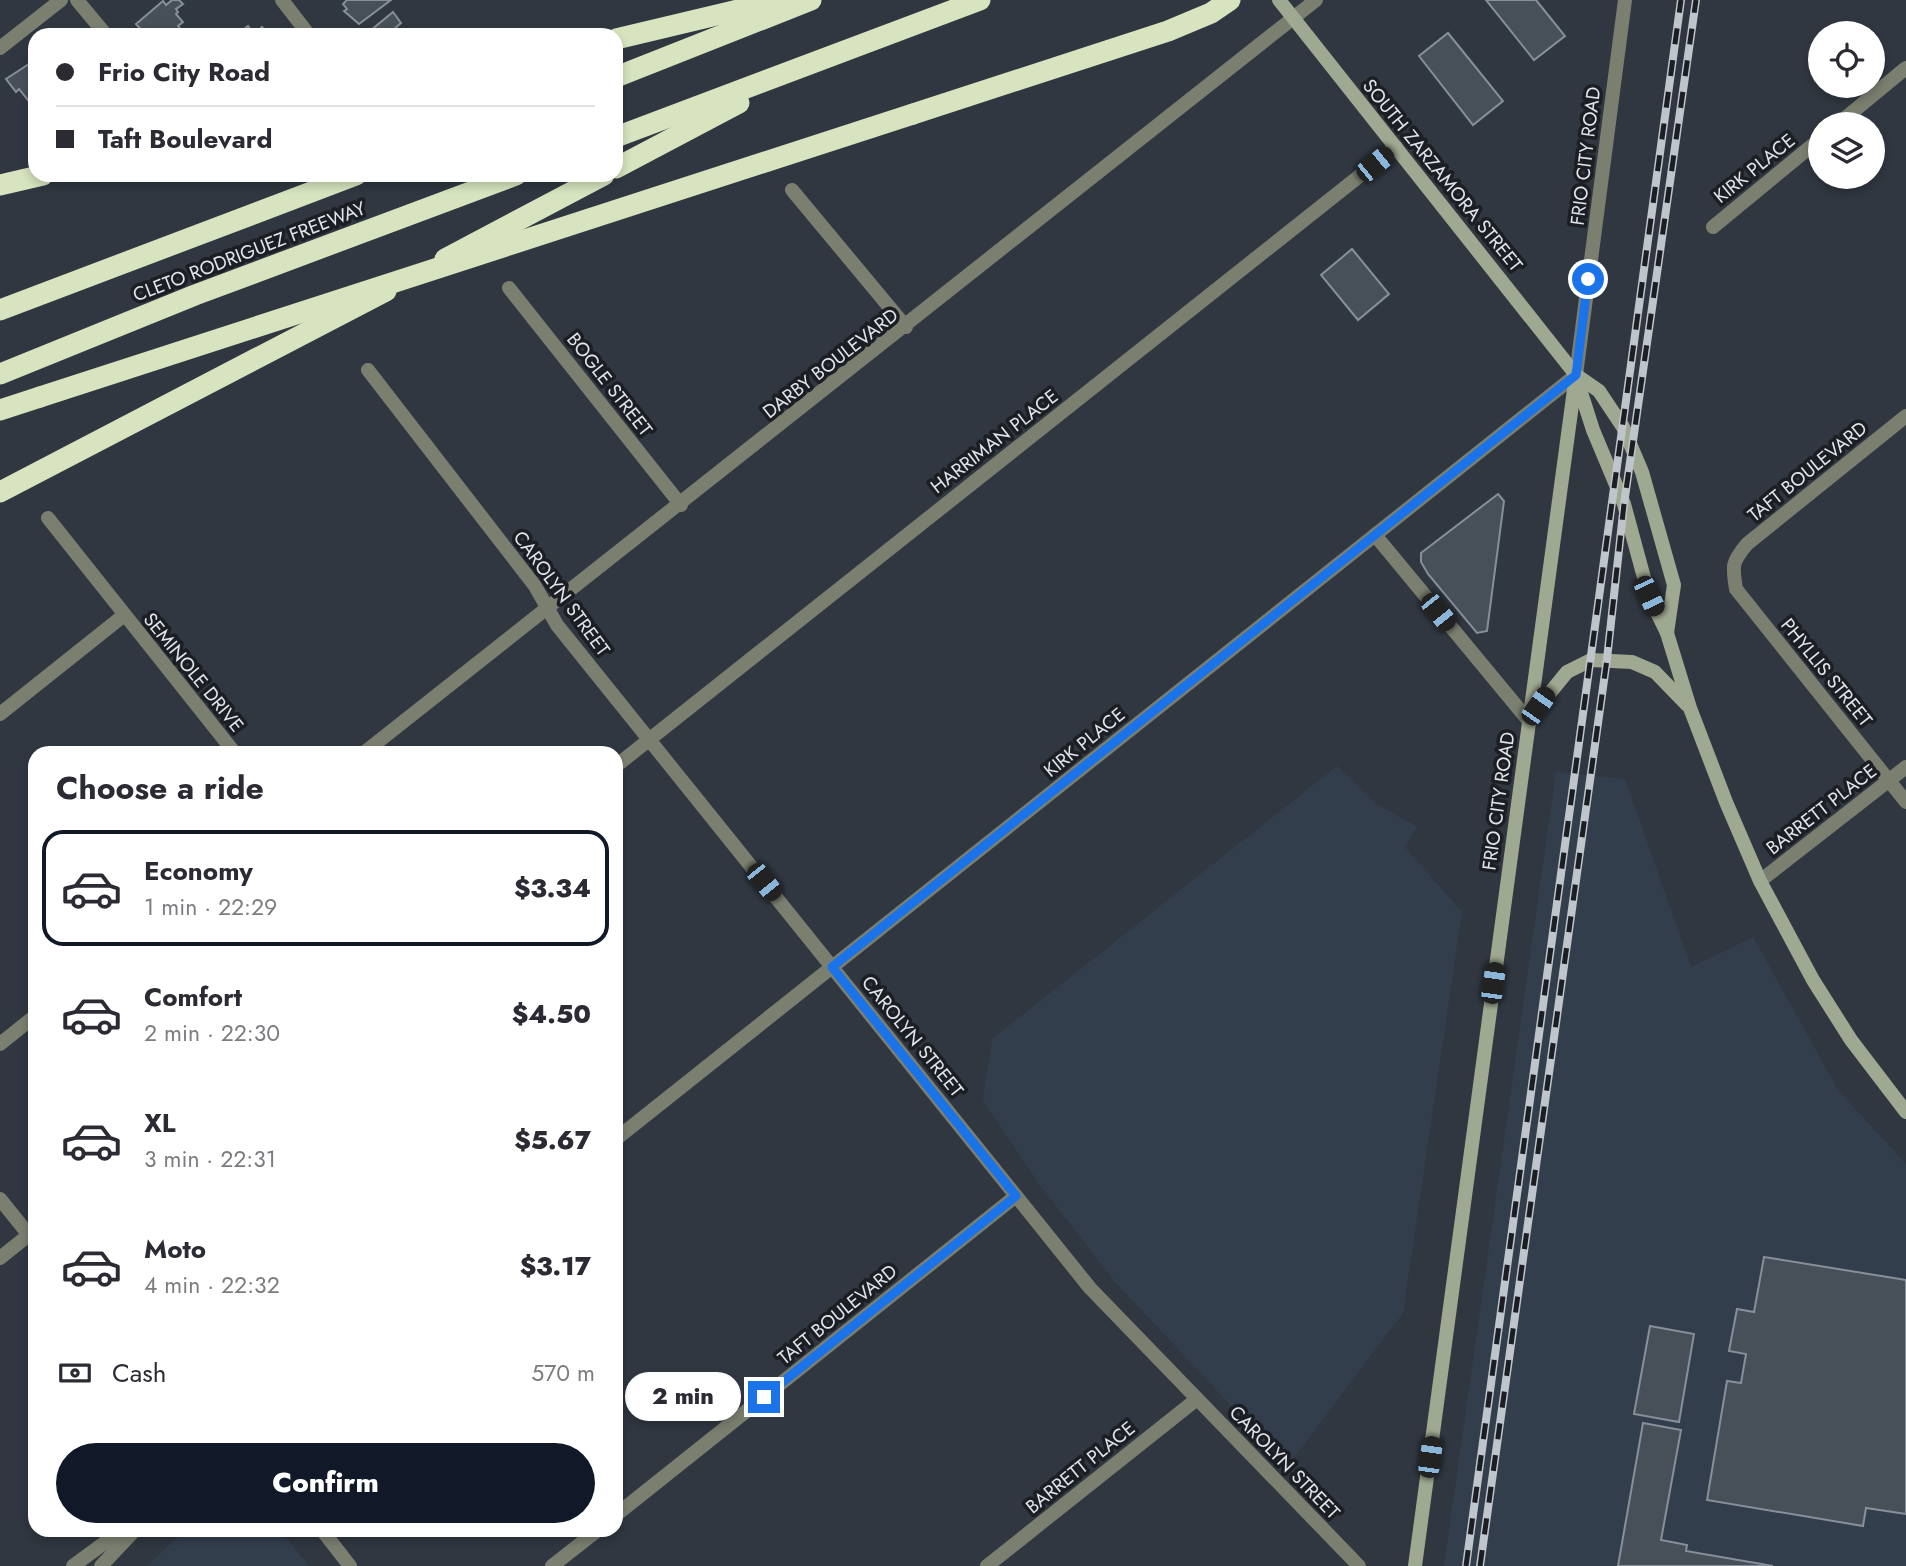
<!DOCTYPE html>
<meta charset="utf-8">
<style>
:root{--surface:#fff;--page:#f2f2f3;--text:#2b2b33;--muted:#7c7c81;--line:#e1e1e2;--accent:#111827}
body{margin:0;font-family:Jost,sans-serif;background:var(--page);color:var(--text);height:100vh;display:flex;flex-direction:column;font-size:26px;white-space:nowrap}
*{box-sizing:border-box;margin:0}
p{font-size:23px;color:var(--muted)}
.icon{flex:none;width:38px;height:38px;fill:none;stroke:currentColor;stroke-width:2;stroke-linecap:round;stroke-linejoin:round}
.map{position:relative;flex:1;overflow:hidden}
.side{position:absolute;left:28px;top:746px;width:595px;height:791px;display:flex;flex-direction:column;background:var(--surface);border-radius:21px;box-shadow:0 4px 10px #0003}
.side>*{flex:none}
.hud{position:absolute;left:28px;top:28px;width:595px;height:154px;border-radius:21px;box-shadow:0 4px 10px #0003;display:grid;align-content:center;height:154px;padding:0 28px;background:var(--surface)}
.tools{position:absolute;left:1808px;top:21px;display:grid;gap:14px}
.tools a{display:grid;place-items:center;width:77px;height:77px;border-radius:50%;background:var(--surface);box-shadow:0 4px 10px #0003;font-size:35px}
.end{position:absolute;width:32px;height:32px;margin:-16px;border:9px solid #1a73e8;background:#fff;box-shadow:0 0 0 4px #fff}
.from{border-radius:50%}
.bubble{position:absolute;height:49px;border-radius:24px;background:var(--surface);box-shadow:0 4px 10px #0003;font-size:23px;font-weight:800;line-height:49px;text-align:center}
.car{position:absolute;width:21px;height:42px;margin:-21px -10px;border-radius:9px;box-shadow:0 0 5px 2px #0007;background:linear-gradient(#222 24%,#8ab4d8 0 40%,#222 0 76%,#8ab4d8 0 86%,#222 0)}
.hud b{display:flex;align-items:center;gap:24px;height:66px;font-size:26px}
.hud b+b{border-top:2px solid var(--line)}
.hud i{width:18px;height:18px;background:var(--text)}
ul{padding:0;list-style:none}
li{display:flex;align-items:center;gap:21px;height:116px;margin:0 14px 10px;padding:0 14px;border:4px solid transparent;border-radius:21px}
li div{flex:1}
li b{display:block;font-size:26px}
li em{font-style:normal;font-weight:800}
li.selected{border-color:var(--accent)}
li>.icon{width:63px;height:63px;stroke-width:1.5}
h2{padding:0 28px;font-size:32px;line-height:84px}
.pay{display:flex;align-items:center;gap:18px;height:77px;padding:0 28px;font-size:26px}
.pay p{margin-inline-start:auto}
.action{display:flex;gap:14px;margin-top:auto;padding:14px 28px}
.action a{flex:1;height:80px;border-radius:42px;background:var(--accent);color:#fff;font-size:28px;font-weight:800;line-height:80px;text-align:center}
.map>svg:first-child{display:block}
</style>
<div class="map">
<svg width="1906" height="1566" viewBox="0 0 1906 1566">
<rect width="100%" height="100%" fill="#303740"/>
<g fill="#333e4d">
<path d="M1337 766 1376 804 1417 826 1405 847 1462 912 1403 1313 1288 1466 1116 1283 1040 1185 983 1100 992 1039Z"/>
<path d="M1556 772 1625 779 1691 967 1753 937 1838 1090 1906 1164V1566H1444Z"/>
<path d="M185 1530H280L309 1566H147Z"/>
</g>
<g fill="#474f59" stroke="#868f9a" stroke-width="2">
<path d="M172 0H179L183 4 176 9 178 12 176 14 183 22 178 26 183 32 179 35H146L136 24 163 1 166 5Z"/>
<path d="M347 0H391L359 24 344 11 347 9 343 4Z"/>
<path d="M1486 0H1536L1565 36 1534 60Z"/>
<path d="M393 12 401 23 394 29 399 35H365Z"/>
<path d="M248 26 254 34 262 27 268 34 237 35Z"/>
<path d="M1448 33 1503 101 1473 125 1419 56Z"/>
<path d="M32 62 35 65V109L19 89 16 92 6 79Z"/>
<path d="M1352 249 1389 294 1358 320 1321 275Z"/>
<path d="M1498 494 1504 501 1487 631 1477 633 1428 574 1421 562V553Z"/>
<path d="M1764 1257 1906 1280V1514L1866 1508 1863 1526 1707 1500 1727 1381 1741 1383 1746 1354 1729 1351 1737 1309 1754 1312Z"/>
<path d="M1650 1326 1694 1334 1679 1422 1634 1414Z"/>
<path d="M1643 1423 1681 1430 1661 1540 1687 1545 1686 1551 1773 1566H1618Z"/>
</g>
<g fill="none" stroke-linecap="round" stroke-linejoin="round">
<g stroke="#7a7f70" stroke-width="14">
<path d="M77 0 106 35"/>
<path d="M282 0 309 35"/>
<path d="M0 48 61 0"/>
<path d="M1838 124 1906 68"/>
<path d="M792 190 906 327"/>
<path d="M1713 227 1820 139"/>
<path d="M509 288 681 505"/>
<path d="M368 370 535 586 557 625 1090 1288 1359 1566"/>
<path d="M1906 416 1747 544C1732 562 1732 565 1736 589L1906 802"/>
<path d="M48 518 234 752"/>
<path d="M1375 535 1528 720"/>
<path d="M0 714 123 616"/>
<path d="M365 752 1316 0"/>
<path d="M616 766 1396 147"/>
<path d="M1760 881 1906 767"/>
<path d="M0 1044 35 1016"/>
<path d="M0 1199 29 1235"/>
<path d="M0 1258 35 1230"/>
<path d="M616 1515 1016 1196"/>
<path d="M322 1530 350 1566"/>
<path d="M73 1566 122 1530"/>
<path d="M552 1566 598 1530"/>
<path d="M987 1566 1197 1399"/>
</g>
<g stroke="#7a7f70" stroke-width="14">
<path d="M616 1139 1576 375 1625 0"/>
<path d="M101 1566 135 1530"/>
</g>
<g stroke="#9fa890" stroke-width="14">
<path d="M1279 0 1576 375 1599 391 1623 427 1642 472 1674 585 1667 633"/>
<path d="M1577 380 1593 430 1624 504 1649 596 1667 633 1690 708 1726 802 1760 881 1813 980 1851 1040 1906 1112"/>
<path d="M1531 716 1567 672 1591 660 1632 662 1655 672 1687 705"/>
<path d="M1415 1566 1576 375"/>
</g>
<g stroke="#d7e4bf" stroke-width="21">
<path d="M616 39 780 0"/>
<path d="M616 77 811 0"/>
<path d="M913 114 1168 31 1211 13 1230 0"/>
<path d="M616 137 980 0"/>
<path d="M616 168 739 103"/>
<path d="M0 185 43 175"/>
<path d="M445 259 604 175"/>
<path d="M0 310 356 175"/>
<path d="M0 374 195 295 516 175"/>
<path d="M0 410 40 397"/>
<path d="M0 492 386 291"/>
</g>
<defs>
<g id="rail">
<path d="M1466 1566 1681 0"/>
<path d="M1480 1566 1607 659 1624 504 1696 0"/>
</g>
</defs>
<use href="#rail" stroke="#c0c5cc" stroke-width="8"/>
<use href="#rail" stroke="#1b1e22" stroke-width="5" stroke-dasharray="16" stroke-linecap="butt"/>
<path stroke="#d7e4bf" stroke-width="21" d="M40 397 913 114"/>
</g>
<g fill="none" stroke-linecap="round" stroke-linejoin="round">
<path stroke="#1a73e8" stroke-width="9" d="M764 1397 1016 1196 832 967 1576 375 1588 279"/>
</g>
<g text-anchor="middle" stroke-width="7" stroke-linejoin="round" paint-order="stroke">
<g font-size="19" fill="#e1e5ec" stroke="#1b1e22">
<text transform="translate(1585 156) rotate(-83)" y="7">FRIO CITY ROAD</text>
<text transform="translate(1754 168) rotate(-39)" y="7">KIRK PLACE</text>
<text transform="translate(1443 175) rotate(51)" y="7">SOUTH ZARZAMORA STREET</text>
<text transform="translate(249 251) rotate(-21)" y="7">CLETO RODRIGUEZ FREEWAY</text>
<text transform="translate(830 363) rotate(-38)" y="7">DARBY BOULEVARD</text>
<text transform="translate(610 384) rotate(52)" y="7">BOGLE STREET</text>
<text transform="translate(994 441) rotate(-38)" y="7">HARRIMAN PLACE</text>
<text transform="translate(1807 471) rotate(-39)" y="7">TAFT BOULEVARD</text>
<text transform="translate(562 593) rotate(54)" y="7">CAROLYN STREET</text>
<text transform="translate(194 672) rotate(51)" y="7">SEMINOLE DRIVE</text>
<text transform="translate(1827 672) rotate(51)" y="7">PHYLLIS STREET</text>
<text transform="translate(1084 742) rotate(-39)" y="7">KIRK PLACE</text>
<text transform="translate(1498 801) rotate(-82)" y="7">FRIO CITY ROAD</text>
<text transform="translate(1821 809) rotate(-38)" y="7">BARRETT PLACE</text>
<text transform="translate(913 1036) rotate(51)" y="7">CAROLYN STREET</text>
<text transform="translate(837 1314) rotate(-39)" y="7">TAFT BOULEVARD</text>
<text transform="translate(1285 1462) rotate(46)" y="7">CAROLYN STREET</text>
<text transform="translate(1080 1467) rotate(-39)" y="7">BARRETT PLACE</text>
</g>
</g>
</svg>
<div class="tools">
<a><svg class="icon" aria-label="locate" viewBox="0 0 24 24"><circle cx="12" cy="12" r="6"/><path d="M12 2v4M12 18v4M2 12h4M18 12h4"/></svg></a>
<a><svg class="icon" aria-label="layers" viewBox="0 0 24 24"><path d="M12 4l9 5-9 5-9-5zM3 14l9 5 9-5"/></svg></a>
</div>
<i class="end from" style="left:1588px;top:279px"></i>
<i class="end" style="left:764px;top:1397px"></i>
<div class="bubble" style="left:625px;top:1372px;width:116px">2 min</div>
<i class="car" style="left:1375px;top:164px;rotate:51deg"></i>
<i class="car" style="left:1649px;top:596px;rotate:155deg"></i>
<i class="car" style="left:1438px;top:612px;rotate:141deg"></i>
<i class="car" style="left:1538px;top:706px;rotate:35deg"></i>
<i class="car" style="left:764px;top:882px;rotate:141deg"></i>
<i class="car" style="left:1493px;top:983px;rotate:8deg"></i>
<i class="car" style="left:1430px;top:1457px;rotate:8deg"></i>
<div class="hud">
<b><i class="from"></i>Frio City Road</b>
<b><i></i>Taft Boulevard</b>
</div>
<section class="side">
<h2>Choose a ride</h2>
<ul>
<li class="selected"><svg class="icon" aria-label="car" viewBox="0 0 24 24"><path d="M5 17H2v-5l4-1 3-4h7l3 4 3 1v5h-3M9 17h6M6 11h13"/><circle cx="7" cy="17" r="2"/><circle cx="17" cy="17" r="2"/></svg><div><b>Economy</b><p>1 min · 22:29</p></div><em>$3.34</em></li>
<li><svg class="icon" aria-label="car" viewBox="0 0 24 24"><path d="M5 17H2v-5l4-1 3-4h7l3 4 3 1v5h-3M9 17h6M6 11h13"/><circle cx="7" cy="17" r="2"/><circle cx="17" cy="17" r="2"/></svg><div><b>Comfort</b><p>2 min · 22:30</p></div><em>$4.50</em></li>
<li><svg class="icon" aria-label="car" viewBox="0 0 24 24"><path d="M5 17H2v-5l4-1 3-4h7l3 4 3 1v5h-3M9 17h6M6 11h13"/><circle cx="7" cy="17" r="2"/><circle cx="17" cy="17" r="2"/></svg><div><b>XL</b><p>3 min · 22:31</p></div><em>$5.67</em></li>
<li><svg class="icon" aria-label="car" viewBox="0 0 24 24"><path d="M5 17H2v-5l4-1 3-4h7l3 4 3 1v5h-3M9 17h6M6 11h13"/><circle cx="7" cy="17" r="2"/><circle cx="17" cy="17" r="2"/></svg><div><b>Moto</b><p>4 min · 22:32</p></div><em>$3.17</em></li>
</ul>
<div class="pay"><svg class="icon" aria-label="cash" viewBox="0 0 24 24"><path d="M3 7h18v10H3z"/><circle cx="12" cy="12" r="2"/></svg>Cash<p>570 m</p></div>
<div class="action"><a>Confirm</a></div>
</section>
</div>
